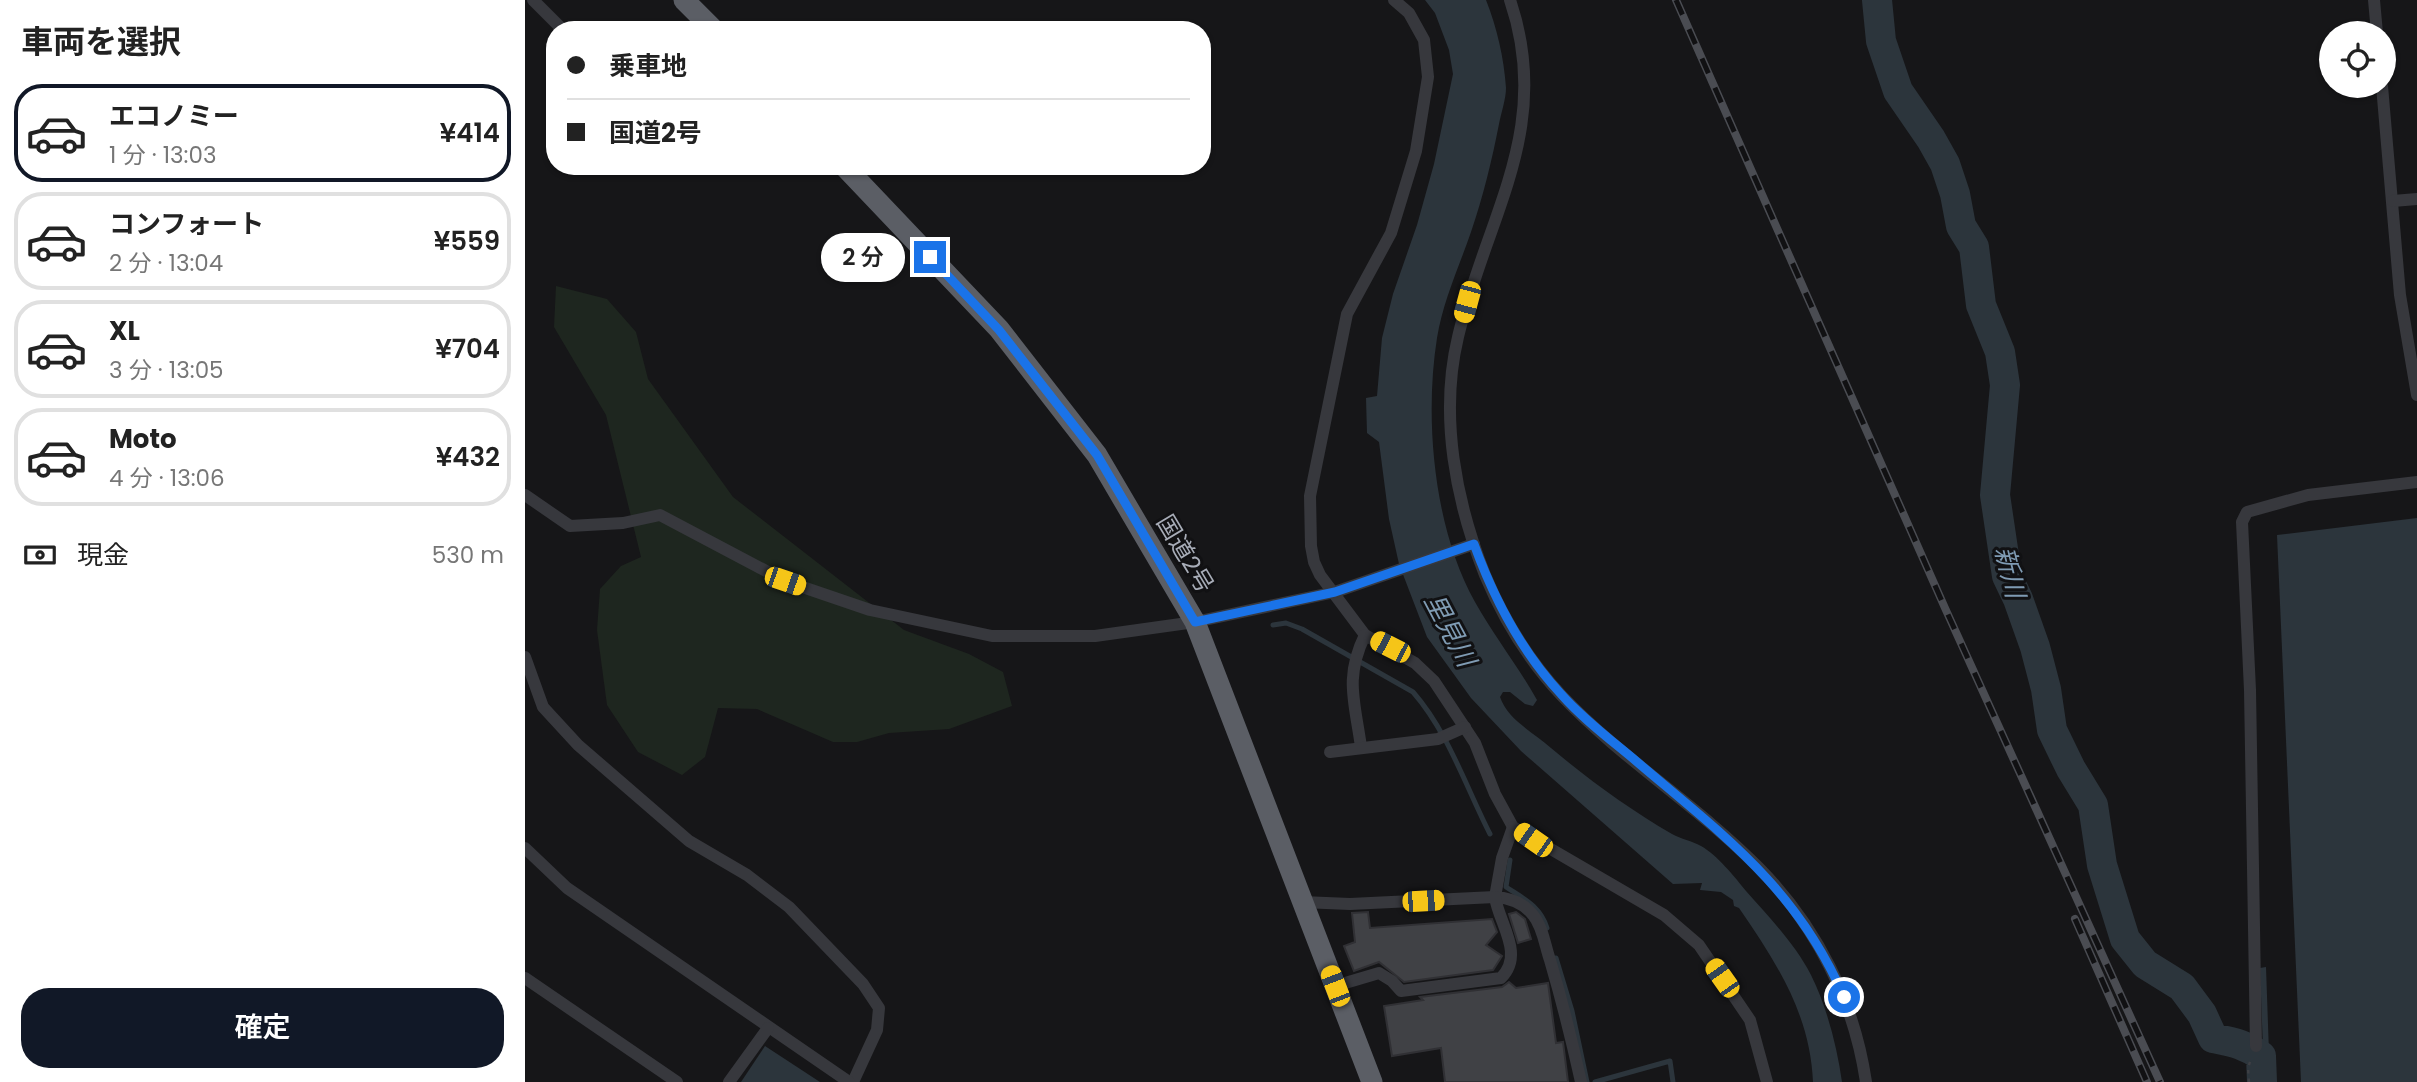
<!DOCTYPE html>
<html lang="ja">
<meta charset="utf-8">
<style>
:root{--surface:#fff;--page:#f6f6f6;--text:#222;--muted:#767676;--line:#e0e0e0;--accent:#111827}
body{margin:0;font-family:Poppins,"Noto Sans JP",sans-serif;background:var(--page);color:var(--text);height:100vh;display:flex;flex-direction:column;font-size:26px;white-space:nowrap}
*{box-sizing:border-box;margin:0}
p{font-size:23px;color:var(--muted)}
.icon{flex:none;width:38px;height:38px;fill:none;stroke:currentColor;stroke-width:2;stroke-linecap:round;stroke-linejoin:round}
.map{position:relative;flex:1;overflow:hidden}
.details{display:flex;flex-direction:column;background:var(--surface);width:525px}
.details>*{flex:none}
.guide{position:absolute;left:21px;top:21px;width:665px;height:154px;border-radius:28px;box-shadow:0 2px 5px #0004;display:grid;align-content:center;height:154px;padding:0 21px;background:var(--surface)}
.fabs{position:absolute;left:1794px;top:21px;display:grid;gap:14px}
.fabs a{display:grid;place-items:center;width:77px;height:77px;border-radius:50%;background:var(--surface);box-shadow:0 2px 5px #0004;font-size:35px}
.end{position:absolute;width:32px;height:32px;margin:-16px;border:9px solid #1a73e8;background:#fff;box-shadow:0 0 0 4px #fff}
.from{border-radius:50%}
.bubble{position:absolute;height:49px;border-radius:24px;background:var(--surface);box-shadow:0 2px 5px #0004;font-size:23px;font-weight:600;line-height:49px;text-align:center}
.car{position:absolute;width:21px;height:42px;margin:-21px -10px;border-radius:9px;box-shadow:0 0 5px 2px #0007;background:linear-gradient(#f5c518 24%,#345 0 40%,#f5c518 0 76%,#345 0 86%,#f5c518 0)}
.guide b{display:flex;align-items:center;gap:24px;height:66px;font-size:26px}
.guide b+b{border-top:2px solid var(--line)}
.guide i{width:18px;height:18px;background:var(--text)}
ul{padding:0;list-style:none}
li{display:flex;align-items:center;gap:21px;height:98px;margin:0 14px 10px;padding:0 7px;border:4px solid var(--line);border-radius:28px}
li div{flex:1}
li b{display:block;font-size:26px}
li em{font-style:normal;font-weight:600}
li.active{border-color:var(--accent)}
li>.icon{width:63px;height:63px;stroke-width:1.5}
h2{padding:0 21px;font-size:32px;line-height:84px}
.pay{display:flex;align-items:center;gap:18px;height:77px;padding:0 21px;font-size:26px}
.pay p{margin-inline-start:auto}
.button{display:flex;gap:14px;margin-top:auto;padding:14px 21px}
.button a{flex:1;height:80px;border-radius:28px;background:var(--accent);color:#fff;font-size:28px;font-weight:600;line-height:80px;text-align:center}
main{display:flex;flex:1;min-height:0}
.map>svg:first-child{display:block}
</style>
<main>
<section class="details">
<h2>車両を選択</h2>
<ul>
<li class="active"><svg class="icon" aria-label="car" viewBox="0 0 24 24"><path d="M5 17H2v-5l4-1 3-4h7l3 4 3 1v5h-3M9 17h6M6 11h13"/><circle cx="7" cy="17" r="2"/><circle cx="17" cy="17" r="2"/></svg><div><b>エコノミー</b><p>1 分 · 13:03</p></div><em>¥414</em></li>
<li><svg class="icon" aria-label="car" viewBox="0 0 24 24"><path d="M5 17H2v-5l4-1 3-4h7l3 4 3 1v5h-3M9 17h6M6 11h13"/><circle cx="7" cy="17" r="2"/><circle cx="17" cy="17" r="2"/></svg><div><b>コンフォート</b><p>2 分 · 13:04</p></div><em>¥559</em></li>
<li><svg class="icon" aria-label="car" viewBox="0 0 24 24"><path d="M5 17H2v-5l4-1 3-4h7l3 4 3 1v5h-3M9 17h6M6 11h13"/><circle cx="7" cy="17" r="2"/><circle cx="17" cy="17" r="2"/></svg><div><b>XL</b><p>3 分 · 13:05</p></div><em>¥704</em></li>
<li><svg class="icon" aria-label="car" viewBox="0 0 24 24"><path d="M5 17H2v-5l4-1 3-4h7l3 4 3 1v5h-3M9 17h6M6 11h13"/><circle cx="7" cy="17" r="2"/><circle cx="17" cy="17" r="2"/></svg><div><b>Moto</b><p>4 分 · 13:06</p></div><em>¥432</em></li>
</ul>
<div class="pay"><svg class="icon" aria-label="cash" viewBox="0 0 24 24"><path d="M3 7h18v10H3z"/><circle cx="12" cy="12" r="2"/></svg>現金<p>530 m</p></div>
<div class="button"><a>確定</a></div>
</section>
<div class="map">
<svg width="1892" height="1082" viewBox="0 0 1892 1082">
<rect width="100%" height="100%" fill="#161618"/>
<path fill="#1e261f" d="M31 286 82 299 111 332 123 379 208 497 379 630 444 654 478 672 487 706 424 729 364 733 332 742H308L232 709 193 708 180 757 157 775 113 752 82 705 72 630 75 589 96 566 116 557 81 415 29 327Z"/>
<g fill="#2c353c">
<path d="M900 0H961C972 28 979 58 981 88 981 99 976 113 974 124 967 160 958 197 946 232 934 267 918 301 912 338 899 420 909 529 950 602 969 636 993 666 1012 700L1008 706 1000 704 985 692H978L975 697C983 720 1007 731 1026 748 1064 780 1104 809 1147 834 1156 839 1167 841 1176 846 1192 855 1210 877 1221 891 1244 917 1270 944 1286 975 1302 1007 1312 1047 1317 1082H1288C1285 1013 1251 962 1214 908L1209 906 1208 900 1196 892 1175 890 1177 883 1148 884 996 751 946 698 902 637 874 564 864 519 854 442 842 433 841 398 852 396 857 338 868 294 892 225 909 164 928 74 924 50 910 13Z"/>
<path d="M1892 518V1082H1776L1752 535Z"/>
<path d="M1741 967 1745 1082H1730V1069L1738 1049 1735 968Z"/>
<path d="M240 1046 295 1082H216Z"/>
</g>
<g fill="none" stroke-linecap="round" stroke-linejoin="round">
<g stroke="#2c353c" stroke-width="5">
<path d="M748 625 761 623 777 629 888 692C923 732 941 787 965 834"/>
<path d="M985 860 981 887C999 899 1015 906 1022 928"/>
<path d="M1031 958 1047 1011 1062 1082"/>
<path d="M1070 1082 1145 1061 1148 1082"/>
</g>
<path stroke="#2c353c" stroke-width="30" d="M1352 0 1356 41 1373 91 1406 139 1420 164 1430 194 1436 226 1449 247 1456 305 1475 352 1480 385 1470 495 1482 576 1493 599 1510 647 1521 689 1527 730 1546 769 1568 805 1577 865 1600 939 1620 964 1657 987 1677 1014 1688 1038C1707 1042 1720 1044 1736 1056L1737 1082"/>
</g>
<g fill="#404145" stroke="#303034" stroke-width="2">
<path d="M843 912 845 928 967 919 972 932 961 945 977 956 968 970 879 982 854 962 829 971 819 946 830 942 827 913Z"/>
<path d="M991 912 1000 919 1006 939 993 943 984 914Z"/>
<path d="M984 982 991 988 1023 983 1031 1043 1038 1042 1043 1082H920L916 1048 867 1056 859 1006 898 1000 895 997 977 987Z"/>
</g>
<g fill="none" stroke-linecap="round" stroke-linejoin="round">
<path stroke="#3d3f44" stroke-width="2.5" stroke-dasharray="3.5 5" stroke-linecap="butt" d="M1724 1082 1723 1068 1726 1059"/>
<g stroke="#37383d" stroke-width="12">
<path d="M8 0 38 30"/>
<path d="M869 0 884 13 899 40 903 77 891 151 866 233 822 314 785 496 786 546 789 562 795 575 840 635 890 663 909 681 950 743 970 794 988 827 1139 915 1174 945 1225 1020 1242 1082"/>
<path d="M985 0C1029 129 961 217 933 337 914 416 931 502 960 575 978 618 1005 662 1037 696 1097 759 1173 806 1234 868 1292 927 1329 1001 1341 1082"/>
<path d="M1849 0 1852 33"/>
<path d="M1857 86 1875 295 1892 395"/>
<path d="M1868 201 1892 199"/>
<path d="M0 495 45 526 98 523 135 515 260 581 345 610 467 636H570L670 622 810 592 949 544"/>
<path d="M0 657 18 707 53 745 164 841 222 875 264 907 338 984 354 1008 352 1030 328 1082"/>
<path d="M836 747C830 702 819 678 840 635"/>
<path d="M805 752 913 739 940 727"/>
<path d="M988 827 977 858 970 897C985 898 998 902 1008 915 1018 927 1020 946 1025 960 1037 1001 1047 1041 1056 1082"/>
<path d="M0 848 42 888 324 1082"/>
<path d="M777 902 825 904 970 897C974 924 1000 954 976 978L876 991 867 981 854 973 810 986"/>
<path d="M0 978 152 1082"/>
<path d="M1731 1046 1725 690 1717 522 1722 512 1783 495 1892 482"/>
<path d="M204 1082 243 1028"/>
</g>
<g stroke="#5b5e65" stroke-width="21">
<path d="M159 0 189 30"/>
<path d="M319 166 474 329 572 455 670 622 847 1082"/>
</g>
<defs>
<g id="rail">
<path d="M1151 0 1420 608 1635 1082"/>
<path d="M1550 919 1622 1082"/>
</g>
</defs>
<use href="#rail" stroke="#4a4c52" stroke-width="8"/>
<use href="#rail" stroke="#111113" stroke-width="5" stroke-dasharray="16" stroke-linecap="butt"/>
</g>
<g fill="none" stroke-linecap="round" stroke-linejoin="round">
<path stroke="#1a73e8" stroke-width="9" d="M405 257 474 330 572 455 670 622 810 592 949 544C969 599 996 651 1036 694 1058 719 1086 740 1111 761 1198 835 1272 888 1319 997"/>
</g>
<g text-anchor="middle" stroke-width="6" stroke-linejoin="round" paint-order="stroke">
<g font-size="24" fill="#a8adb8" stroke="#111113">
<text transform="translate(660 554) rotate(59)" y="8">国道2号</text>
</g>
<g font-size="26" font-style="italic" fill="#7f9bb3" stroke="#111113">
<text transform="translate(1485 572) rotate(76)" y="9">新川</text>
<text transform="translate(925 630) rotate(62)" y="9">里見川</text>
</g>
</g>
</svg>
<div class="fabs">
<a><svg class="icon" aria-label="locate" viewBox="0 0 24 24"><circle cx="12" cy="12" r="6"/><path d="M12 2v4M12 18v4M2 12h4M18 12h4"/></svg></a>
</div>
<i class="end from" style="left:1319px;top:997px"></i>
<i class="end" style="left:405px;top:257px"></i>
<div class="bubble" style="left:296px;top:233px;width:84px">2 分</div>
<i class="car" style="left:942px;top:302px;rotate:195deg"></i>
<i class="car" style="left:260px;top:581px;rotate:109deg"></i>
<i class="car" style="left:865px;top:647px;rotate:297deg"></i>
<i class="car" style="left:1008px;top:840px;rotate:305deg"></i>
<i class="car" style="left:898px;top:901px;rotate:87deg"></i>
<i class="car" style="left:1197px;top:978px;rotate:325deg"></i>
<i class="car" style="left:810px;top:986px;rotate:339deg"></i>
<div class="guide">
<b><i class="from"></i>乗車地</b>
<b><i></i>国道2号</b>
</div>
</div>
</main>
